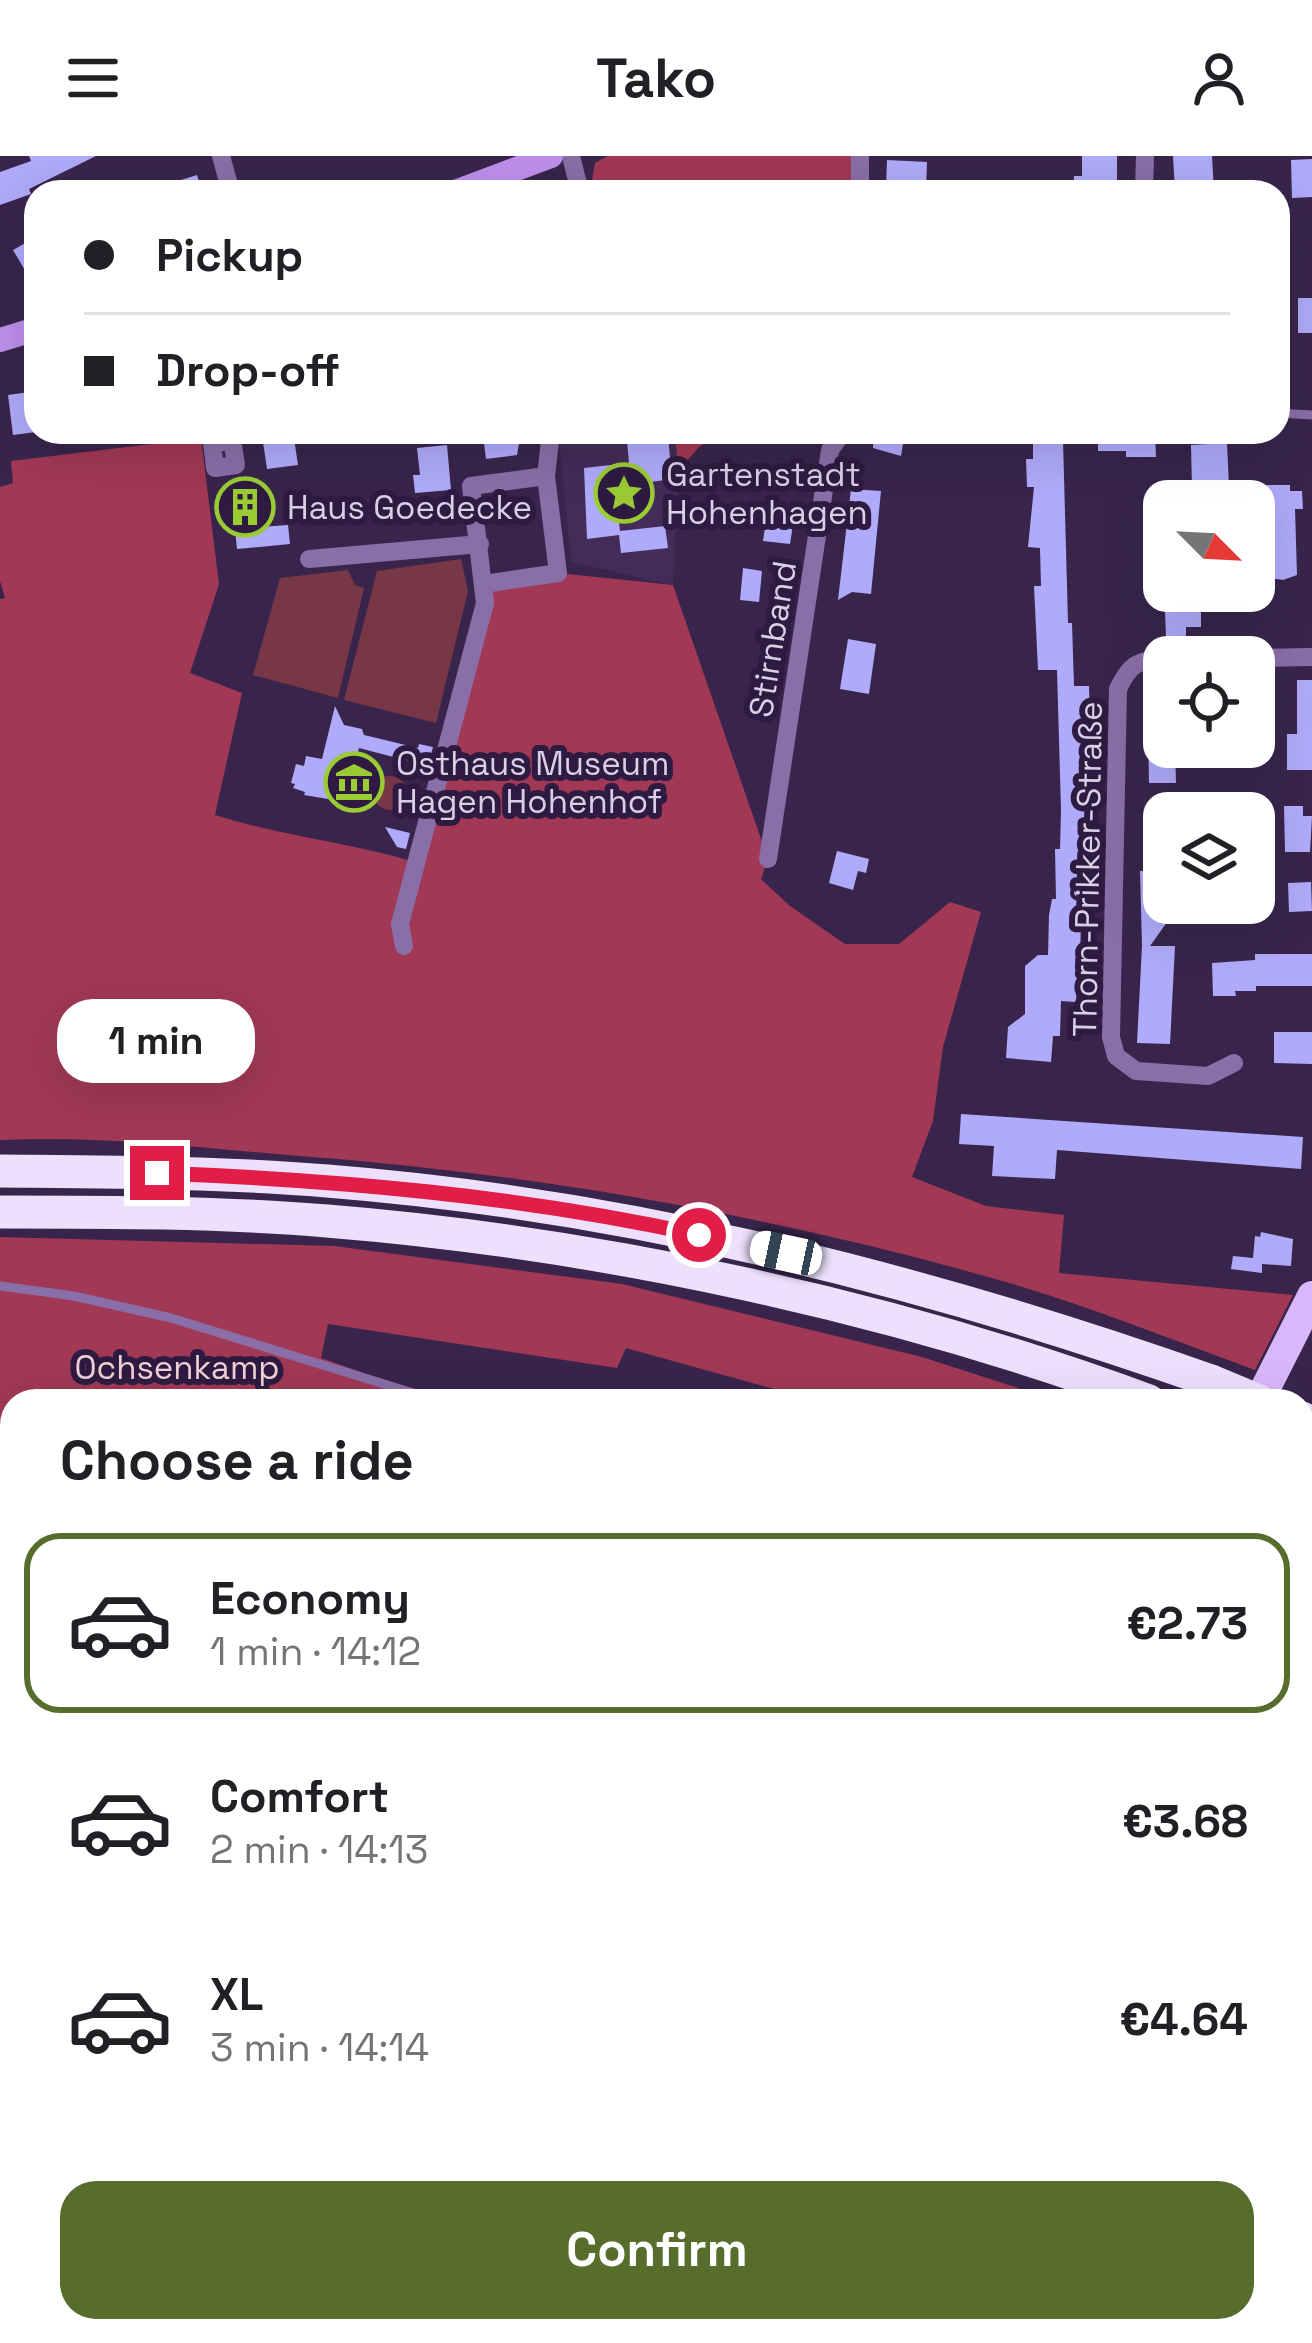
<!DOCTYPE html>
<meta charset="utf-8">
<style>
:root{--surface:#fff;--page:#f2f2f2;--text:#202124;--muted:#757577;--line:#e0e0e0;--accent:#576d2c}
body{margin:0;font-family:"Space Grotesk",sans-serif;background:var(--page);color:var(--text);height:100vh;display:flex;flex-direction:column;font-size:45px;white-space:nowrap}
*{box-sizing:border-box;margin:0}
p{font-size:39px;color:var(--muted)}
.icon{flex:none;width:66px;height:66px;fill:none;stroke:currentColor;stroke-width:2;stroke-linecap:round;stroke-linejoin:round}
.map{position:relative;flex:1;overflow:hidden}
.sheet{position:absolute;left:0px;top:1233px;width:1314px;height:954px;display:flex;flex-direction:column;background:var(--surface);border-radius:36px 36px 0 0;box-shadow:0 12px 48px #0002}
.sheet>*{flex:none}
.guide{position:absolute;left:24px;top:24px;width:1266px;height:264px;border-radius:36px;box-shadow:0 12px 48px #0002;display:grid;align-content:center;height:264px;padding:0 60px;background:var(--surface)}
.needle{width:78px;rotate:114deg}
.tools{position:absolute;left:1143px;top:324px;display:grid;gap:24px}
.tools a{display:grid;place-items:center;width:132px;height:132px;border-radius:24px;background:var(--surface);box-shadow:0 12px 48px #0002;font-size:60px}
.end{position:absolute;width:54px;height:54px;margin:-27px;border:15px solid #e11d48;background:#fff;box-shadow:0 0 0 6px #fff}
.from{border-radius:50%}
.bubble{position:absolute;height:84px;border-radius:36px;background:var(--surface);box-shadow:0 12px 48px #0002;font-size:39px;font-weight:700;line-height:84px;text-align:center}
.car{position:absolute;width:36px;height:72px;margin:-36px -18px;border-radius:15px;box-shadow:0 0 9px 3px #0007;background:linear-gradient(#fff 24%,#345 0 40%,#fff 0 76%,#345 0 86%,#fff 0)}
.guide b{display:flex;align-items:center;gap:42px;height:114px;font-size:45px}
.guide b+b{border-top:3px solid var(--line)}
.guide i{width:30px;height:30px;background:var(--text)}
ul{padding:0;list-style:none}
li{display:flex;align-items:center;gap:36px;height:180px;margin:0 24px 18px;padding:0 36px;border:6px solid transparent;border-radius:36px}
li div{flex:1}
li b{display:block;font-size:45px}
li em{font-style:normal;font-weight:700}
li.on{border-color:var(--accent)}
li>.icon{width:108px;height:108px;stroke-width:1.5}
h2{padding:0 60px;font-size:54px;line-height:144px}
.button{display:flex;gap:24px;margin-top:auto;padding:24px 60px}
.button a{flex:1;height:138px;border-radius:36px;background:var(--accent);color:#fff;font-size:48px;font-weight:700;line-height:138px;text-align:center}
header{display:flex;justify-content:space-between;align-items:center;height:156px;padding:0 60px;background:var(--surface);font-size:54px;font-weight:700}
.map>svg:first-child{display:block}
</style>
<header><svg class="icon" aria-label="menu" viewBox="0 0 24 24"><path d="M4 6h16M4 12h16M4 18h16"/></svg>Tako<svg class="icon" aria-label="person" viewBox="0 0 24 24"><circle cx="12" cy="8" r="4"/><path d="M4 21q1-7 8-7t8 7"/></svg></header>
<div class="map">
<svg width="1312" height="2187" viewBox="0 0 1312 2187">
<rect width="100%" height="100%" fill="#39254c"/>
<path fill="#432c59" d="M606 276H675L678 315 673 429 571 406 559 283Z"/>
<g fill="#773747">
<path d="M461 403 468 435 436 567 344 544 377 415Z"/>
<path d="M348 414 355 429 364 432 338 542 253 519 280 422Z"/>
<circle cx="390" cy="637" r="17"/>
</g>
<g fill="#a13856">
<path d="M608 0H860V36H590L595 7Z"/>
<path d="M675 276H730L700 290 678 315Z"/>
<path d="M201 282 219 428 190 517 242 537 215 659C278 679 343 686 408 704L485 433 567 418 673 429 768 703 761 723 790 750 845 788H899L950 746 981 756 943 891 933 965 912 1021 986 1050 1064 1059 1059 1117 1293 1139 1255 1214C1173 1184 1091 1151 1006 1126 775 1060 539 1018 300 1000 200 992 100 979 0 984V443L5 442 0 425V331L13 327 11 305Z"/>
<path d="M0 1081 334 1090 622 1128 922 1201 1058 1245H817L626 1192 617 1212 328 1168 321 1202 444 1245H12V2175H97L84 2187H0Z"/>
<path d="M1302 1841 1312 1846V2187H870L869 2175H1302Z"/>
</g>
<g fill="none" stroke-linecap="round" stroke-linejoin="round">
<path stroke="#4e6914" stroke-width="6" d="M1191 2175 1194 2187"/>
</g>
<g fill="#afaaf9">
<path d="M29 0H96L29 33 31 38 0 49V16L31 5Z"/>
<path d="M1082 0H1117V36H1073L1074 20H1082Z"/>
<path d="M1173 0H1212L1214 36H1175Z"/>
<path d="M1312 3V41L1292 42 1291 4Z"/>
<path d="M887 4 927 6 926 34 886 31Z"/>
<path d="M197 19 202 36H153L152 33Z"/>
<path d="M36 81V133L13 94Z"/>
<rect x="1298" y="142" width="14" height="35"/>
<path d="M36 235V276L13 279 8 239Z"/>
<path d="M507 276H521L517 299 486 303 484 287 505 284Z"/>
<path d="M1119 276H1148L1149 280H1155L1156 301H1126V295H1098V279Z"/>
<path d="M874 277 904 282 901 300 873 292Z"/>
<path d="M668 280 672 323 615 331 620 375 665 370 668 392 621 397 619 379 587 383 584 312 629 307 627 285Z"/>
<path d="M294 282 298 309 267 313 263 286Z"/>
<path d="M1063 284 1068 467H1072L1074 530H1089L1092 640H1089L1088 730H1082L1080 801H1084V822H1077L1076 846 1061 845 1060 880H1053L1051 906 1006 902 1008 871 1025 858V810L1038 799H1048L1049 759 1052 743H1056L1055 693H1060L1061 654 1057 514H1038L1034 430H1041L1040 392 1028 391 1034 331H1027L1026 303H1033V285Z"/>
<path d="M1227 287 1229 331 1192 332 1191 289Z"/>
<path d="M447 289 451 334 415 337 413 319H420L417 292Z"/>
<path d="M1262 329H1290V335H1302L1303 353H1295L1297 419 1283 424 1256 420 1254 337Z"/>
<path d="M256 331 260 371 288 369 290 388 237 393 231 334Z"/>
<path d="M851 333 881 335 871 438 852 436 838 444Z"/>
<path d="M767 358 794 362 790 388 763 385Z"/>
<path d="M743 412 762 415 759 446 740 444Z"/>
<path d="M1216 435V453H1201V471H1186V481L1166 482 1165 455H1158V437Z"/>
<path d="M848 483 876 488 869 538 840 533Z"/>
<path d="M1147 521H1164V591H1175L1176 627H1149Z"/>
<path d="M1297 524H1312V614H1287V578H1297Z"/>
<path d="M335 550 344 569 362 573 364 579 418 592 419 588 433 591 428 609 407 613 409 605 359 592 346 646 304 639 305 636 293 632 295 628 291 627 296 608 304 610 306 600 322 603Z"/>
<path d="M1284 650H1303V660H1312L1310 696H1285Z"/>
<path d="M385 671 410 677 406 693 397 691Z"/>
<path d="M837 695 869 703 866 717 858 715 853 734 829 727Z"/>
<path d="M1164 714V747H1176V761L1170 762 1150 790H1175L1170 888 1137 887 1142 790 1140 715Z"/>
<path d="M1311 726 1312 755 1289 756 1288 727Z"/>
<path d="M1255 798H1312V830H1256V835H1235L1236 840H1213L1212 807 1255 804Z"/>
<path d="M1274 876H1312V908L1274 907Z"/>
<path d="M961 958 1303 981 1301 1013 1057 994 1055 1023 992 1020 994 990 959 988Z"/>
<path d="M1261 1076 1293 1083 1291 1110 1262 1108V1117L1231 1113 1233 1100 1253 1102 1255 1080 1260 1081Z"/>
</g>
<g fill="none" stroke-linecap="round" stroke-linejoin="round">
<g stroke="#8a6ea7" stroke-width="9">
<path d="M1278 257 1312 259"/>
<path d="M0 1130 74 1140 171 1162 439 1245"/>
<path d="M1302 1673 1312 1672"/>
<path d="M1302 1830 1312 1835"/>
<path d="M0 1986 12 1974"/>
<path d="M658 2187 661 2175"/>
<path d="M850 2187 851 2175"/>
</g>
<g stroke="#8a6ea7" stroke-width="18">
<path d="M221 0 231 36"/>
<path d="M571 0 580 36"/>
<path d="M860 36V0"/>
<path d="M1144 36 1145 0"/>
<path d="M231 276 236 309 215 312 212 287 232 285"/>
<path d="M309 403 480 388"/>
<path d="M484 428 558 417 546 320 551 276"/>
<path d="M1254 502 1312 501"/>
<path d="M1164 503C1137 504 1130 508 1118 533L1111 881 1116 900 1136 915 1208 920 1234 907"/>
<path d="M768 703 830 294 843 276"/>
<path d="M404 790 400 768 485 447 471 330 546 320"/>
<path d="M1302 1513 1312 1516"/>
</g>
<g stroke="#bd8feb" stroke-width="24">
<path d="M455 36 551 0"/>
<path d="M0 184 36 173"/>
</g>
<g stroke="#d9b7fd" stroke-width="30">
<path d="M1259 1245 1312 1140"/>
<path d="M969 2175 970 2187"/>
</g>
<g stroke="#ede0fc" stroke-width="33">
<path d="M0 1015C109 1016 218 1016 327 1025 631 1049 924 1124 1211 1225"/>
<path d="M0 1056C109 1056 218 1056 327 1065 600 1087 892 1150 1149 1245"/>
<path d="M1302 1262 1312 1267"/>
<path d="M1302 1307 1312 1311"/>
</g>
<path stroke="#ede0fc" stroke-width="33" d="M1211 1225 1259 1245"/>
</g>
<g fill="none" stroke-linecap="round" stroke-linejoin="round">
<path stroke="#e11d48" stroke-width="15" d="M157 1017C339 1024 521 1040 699 1079"/>
</g>
<defs>
<symbol id="sight-ring" viewBox="-11 -11 22 22"><circle r="9.5" fill="#2f1b41" stroke="#9acb35" stroke-width="1.5"/><path d="M0-6L1.8-2.2L6-1.7L2.9 1.2L3.7 5.4L0 3.3L-3.7 5.4L-2.9 1.2L-6-1.7L-1.8-2.2Z" fill="#9acb35"/></symbol>
<symbol id="building-ring" viewBox="-11 -11 22 22"><circle r="9.5" fill="#2f1b41" stroke="#9acb35" stroke-width="1.5"/><path d="M-4-6H4V6H1V3H-1V6H-4ZM-2.5-4.3h1.7v1.8h-1.7ZM.8-4.3h1.7v1.8H.8ZM-2.5-1h1.7V.8h-1.7ZM.8-1h1.7V.8H.8Z" fill="#9acb35"/></symbol>
<symbol id="museum-ring" viewBox="-11 -11 22 22"><circle r="9.5" fill="#2f1b41" stroke="#9acb35" stroke-width="1.5"/><path d="M0-6L6-3V-2H-6V-3ZM-5-1h2V3h-2ZM-1-1h2V3h-2ZM3-1h2V3H3ZM-6 4H6V6H-6Z" fill="#9acb35"/></symbol>
</defs>
<g fill-rule="evenodd">
<use href="#sight-ring" x="591" y="304" width="66" height="66"/>
<use href="#building-ring" x="212" y="318" width="66" height="66"/>
<use href="#museum-ring" x="321" y="593" width="66" height="66"/>
</g>
<g text-anchor="middle" stroke-width="12" stroke-linejoin="round" paint-order="stroke">
<g font-size="33" fill="#dacfe7" stroke="#2f1b41" text-anchor="start">
<text x="666" y="330">Gartenstadt<tspan x="666" dy="38">Hohenhagen</tspan></text>
<text x="287" y="363">Haus Goedecke</text>
<text x="396" y="619">Osthaus Museum<tspan x="396" dy="38">Hagen Hohenhof</tspan></text>
</g>
<g font-size="33" fill="#dacfe7" stroke="#2f1b41">
<text transform="translate(772 483) rotate(-81)" y="12">Stirnband</text>
<text transform="translate(1087 713) rotate(-89)" y="12">Thorn-Prikker-Straße</text>
</g>
<g font-size="33" fill="#efd1d6" stroke="#2f1b41">
<text x="177" y="1223">Ochsenkamp</text>
</g>
</g>
</svg>
<div class="tools">
<a><svg class="needle" viewBox="-14 -14 28 28"><path d="M0-13l5 13h-10z" fill="#e53935"/><path d="M0 13l5-13h-10z" fill="#757577"/></svg></a>
<a><svg class="icon" aria-label="locate" viewBox="0 0 24 24"><circle cx="12" cy="12" r="6"/><path d="M12 2v4M12 18v4M2 12h4M18 12h4"/></svg></a>
<a><svg class="icon" aria-label="layers" viewBox="0 0 24 24"><path d="M12 4l9 5-9 5-9-5zM3 14l9 5 9-5"/></svg></a>
</div>
<i class="end from" style="left:699px;top:1079px"></i>
<i class="end" style="left:157px;top:1017px"></i>
<div class="bubble" style="left:57px;top:843px;width:198px">1 min</div>
<i class="car" style="left:786px;top:1097px;rotate:282deg"></i>
<div class="guide">
<b><i class="from"></i>Pickup</b>
<b><i></i>Drop-off</b>
</div>
<section class="sheet">
<h2>Choose a ride</h2>
<ul>
<li class="on"><svg class="icon" aria-label="car" viewBox="0 0 24 24"><path d="M5 17H2v-5l4-1 3-4h7l3 4 3 1v5h-3M9 17h6M6 11h13"/><circle cx="7" cy="17" r="2"/><circle cx="17" cy="17" r="2"/></svg><div><b>Economy</b><p>1 min · 14:12</p></div><em>€2.73</em></li>
<li><svg class="icon" aria-label="car" viewBox="0 0 24 24"><path d="M5 17H2v-5l4-1 3-4h7l3 4 3 1v5h-3M9 17h6M6 11h13"/><circle cx="7" cy="17" r="2"/><circle cx="17" cy="17" r="2"/></svg><div><b>Comfort</b><p>2 min · 14:13</p></div><em>€3.68</em></li>
<li><svg class="icon" aria-label="car" viewBox="0 0 24 24"><path d="M5 17H2v-5l4-1 3-4h7l3 4 3 1v5h-3M9 17h6M6 11h13"/><circle cx="7" cy="17" r="2"/><circle cx="17" cy="17" r="2"/></svg><div><b>XL</b><p>3 min · 14:14</p></div><em>€4.64</em></li>
</ul>
<div class="button"><a>Confirm</a></div>
</section>
</div>
